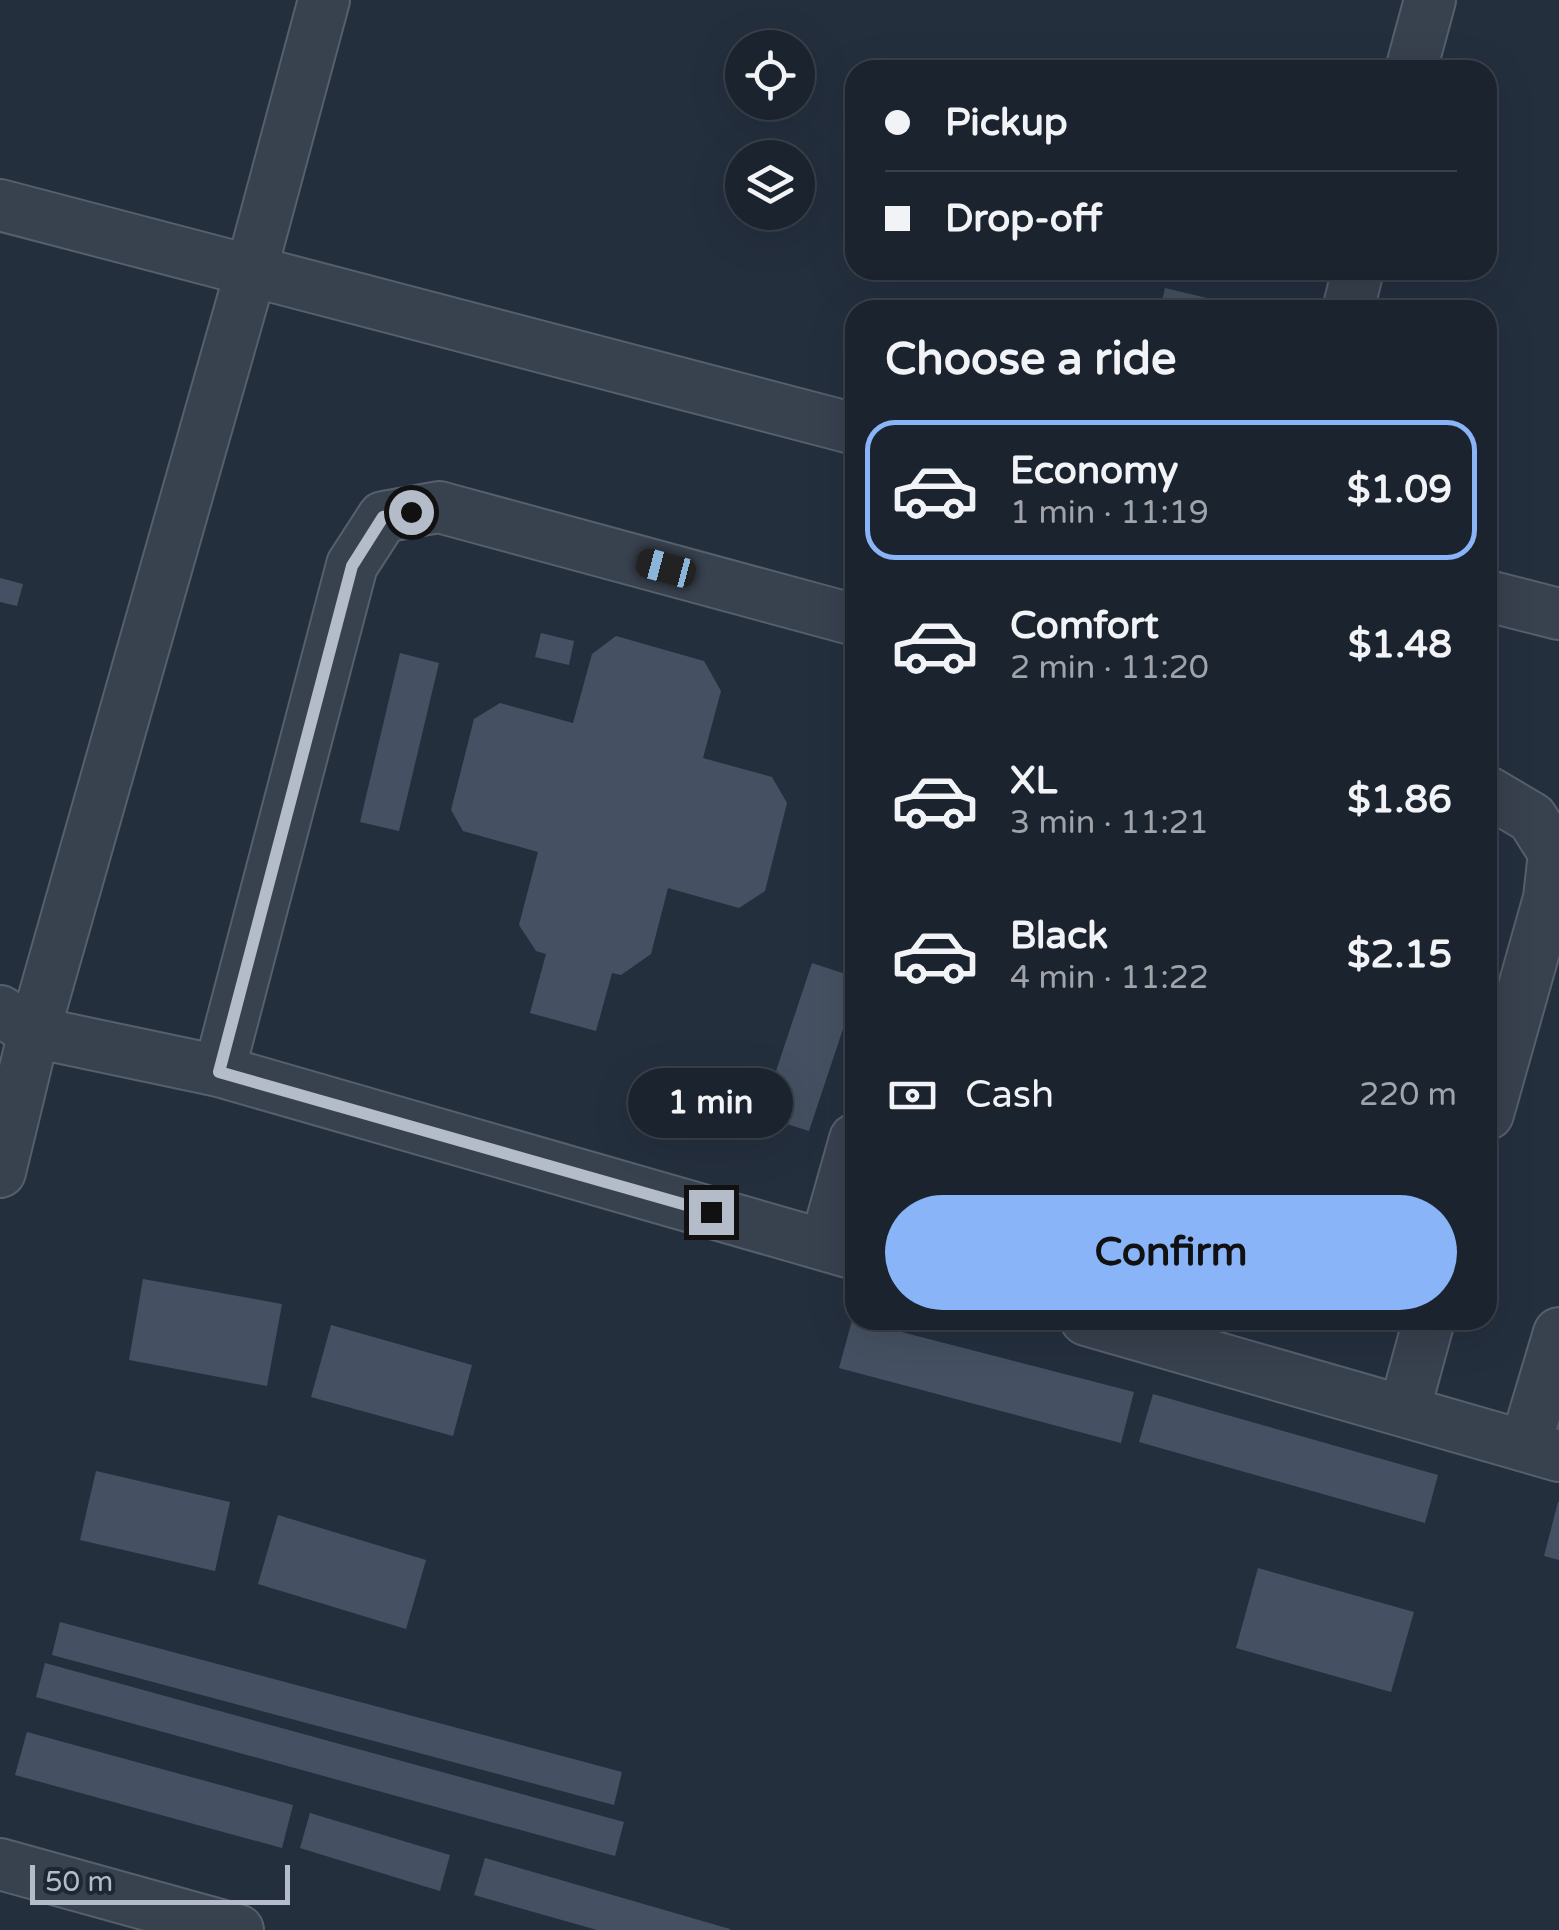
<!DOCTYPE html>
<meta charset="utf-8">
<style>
:root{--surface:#1b232e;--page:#282f3a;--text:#f1f3f6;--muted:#a0a4aa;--line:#39404a;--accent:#8ab4f8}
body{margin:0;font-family:"Varela Round",sans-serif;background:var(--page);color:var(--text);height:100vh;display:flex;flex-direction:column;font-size:38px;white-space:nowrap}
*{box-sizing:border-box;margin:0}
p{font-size:32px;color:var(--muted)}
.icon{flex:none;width:55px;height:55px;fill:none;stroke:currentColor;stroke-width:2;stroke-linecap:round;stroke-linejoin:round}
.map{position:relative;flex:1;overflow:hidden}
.details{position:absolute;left:845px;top:300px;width:652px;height:1030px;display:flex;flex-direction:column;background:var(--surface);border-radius:30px;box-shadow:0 10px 40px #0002,0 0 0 2px var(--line)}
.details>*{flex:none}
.hud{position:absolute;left:845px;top:60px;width:652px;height:220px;border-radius:30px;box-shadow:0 10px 40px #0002,0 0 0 2px var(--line);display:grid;align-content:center;height:220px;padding:0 40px;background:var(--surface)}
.fabs{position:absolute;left:725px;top:30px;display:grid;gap:20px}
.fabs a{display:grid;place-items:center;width:90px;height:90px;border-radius:50%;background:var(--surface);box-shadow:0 10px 40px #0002,0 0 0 2px var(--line);font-size:50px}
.scale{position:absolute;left:30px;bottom:25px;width:260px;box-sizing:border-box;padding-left:10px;border:5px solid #b4bcc9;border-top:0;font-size:28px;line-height:35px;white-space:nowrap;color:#b4bcc9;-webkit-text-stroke:8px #1d2633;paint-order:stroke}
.end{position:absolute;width:45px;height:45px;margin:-22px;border:12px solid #b4bcc9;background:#111;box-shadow:0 0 0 5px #111}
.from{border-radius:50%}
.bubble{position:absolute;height:70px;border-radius:35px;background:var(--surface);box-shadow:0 10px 40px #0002,0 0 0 2px var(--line);font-size:32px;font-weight:800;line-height:70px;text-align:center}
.car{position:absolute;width:30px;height:60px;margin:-30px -15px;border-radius:12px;box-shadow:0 0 8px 2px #0007;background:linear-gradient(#222 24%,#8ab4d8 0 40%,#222 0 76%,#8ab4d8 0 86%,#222 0)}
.hud b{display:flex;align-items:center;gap:35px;height:95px;font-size:38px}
.hud b+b{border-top:2px solid var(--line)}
.hud i{width:25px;height:25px;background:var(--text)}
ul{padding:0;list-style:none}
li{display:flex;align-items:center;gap:30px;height:140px;margin:0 20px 15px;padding:0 20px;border:5px solid transparent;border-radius:30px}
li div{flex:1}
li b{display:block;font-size:38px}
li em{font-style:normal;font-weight:800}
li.current{border-color:var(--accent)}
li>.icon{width:90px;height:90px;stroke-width:1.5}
h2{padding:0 40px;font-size:45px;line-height:120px}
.pay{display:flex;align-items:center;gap:25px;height:110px;padding:0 40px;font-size:38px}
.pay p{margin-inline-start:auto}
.cta{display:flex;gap:20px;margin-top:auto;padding:20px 40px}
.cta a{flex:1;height:115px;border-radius:60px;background:var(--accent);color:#111;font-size:40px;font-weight:800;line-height:115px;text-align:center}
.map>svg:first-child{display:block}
</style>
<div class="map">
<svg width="1559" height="1930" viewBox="0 0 1559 1930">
<rect width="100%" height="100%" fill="#242f3e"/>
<g fill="#455162">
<path d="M1165 288 1237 305 1236 310H1160Z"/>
<path d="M0 578 23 584 17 606 0 602Z"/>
<path d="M541 633 574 641 569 665 535 657Z"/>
<path d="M616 636 704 661 721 691 703 758 772 777 787 803 765 891 739 908 668 888 651 954 621 975 612 973 596 1031 530 1013 546 954 536 951 519 925 538 852 463 831 451 810 474 719 500 703 573 723 592 654Z"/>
<path d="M400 653 439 663 399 831 360 822Z"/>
<path d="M812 963 855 977V993L809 1131 761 1116Z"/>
<path d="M143 1279 282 1304 267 1386 129 1360Z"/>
<path d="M854 1313 855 1320 1134 1392 1121 1443 839 1368Z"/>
<path d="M331 1325 472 1365 453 1436 311 1397Z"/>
<path d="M1153 1394 1438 1475 1425 1523 1139 1442Z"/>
<path d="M96 1471 230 1502 215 1571 80 1540Z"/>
<path d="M1558 1502H1559V1560L1544 1556Z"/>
<path d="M278 1515 426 1560 406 1629 258 1584Z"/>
<path d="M1258 1568 1414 1612 1391 1692 1236 1648Z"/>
<path d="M60 1622 622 1772 614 1805 52 1655Z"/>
<path d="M45 1663 624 1822 615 1856 36 1697Z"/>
<path d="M27 1732 293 1805 282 1848 15 1775Z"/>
<path d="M310 1813 450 1855 440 1891 300 1848Z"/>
<path d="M485 1858 730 1929V1930H597L474 1895Z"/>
</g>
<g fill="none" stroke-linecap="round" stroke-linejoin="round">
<defs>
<g id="minor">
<path d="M1411 70 1430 0"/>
<path d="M0 205 855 429"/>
<path d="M1348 310 1358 270"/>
<path d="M1488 596 1559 614"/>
<path d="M1488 792 1532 818 1554 853 1549 898 1488 1114"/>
<path d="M0 1011 34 1032 219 1071 855 1254"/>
<path d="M219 1071 352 565 383 517 439 507 855 620"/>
<path d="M0 1172 34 1032 251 271 324 0"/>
<path d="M825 1245 855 1139"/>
<path d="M1086 1320 1559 1456"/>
<path d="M1404 1411 1429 1320"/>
<path d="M1525 1446 1559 1333"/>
<path d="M0 1864 238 1930"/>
</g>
</defs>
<use href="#minor" stroke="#565f6c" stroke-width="54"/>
<use href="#minor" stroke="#38414e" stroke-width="50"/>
</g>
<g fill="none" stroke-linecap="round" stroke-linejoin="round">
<path stroke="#b4bcc9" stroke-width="12" d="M411 512 383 517 352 566 219 1072 711 1212"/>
</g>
</svg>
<div class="fabs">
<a><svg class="icon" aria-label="locate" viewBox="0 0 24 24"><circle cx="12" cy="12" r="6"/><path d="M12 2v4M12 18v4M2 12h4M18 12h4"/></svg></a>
<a><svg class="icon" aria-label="layers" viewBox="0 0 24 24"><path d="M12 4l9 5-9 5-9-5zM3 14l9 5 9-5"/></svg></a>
</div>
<div class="scale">50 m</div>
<i class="end from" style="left:411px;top:512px"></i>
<i class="end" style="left:711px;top:1212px"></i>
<div class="bubble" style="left:628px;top:1068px;width:165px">1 min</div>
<i class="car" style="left:666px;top:568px;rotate:285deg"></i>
<div class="hud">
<b><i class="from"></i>Pickup</b>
<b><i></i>Drop-off</b>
</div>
<section class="details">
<h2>Choose a ride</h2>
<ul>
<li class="current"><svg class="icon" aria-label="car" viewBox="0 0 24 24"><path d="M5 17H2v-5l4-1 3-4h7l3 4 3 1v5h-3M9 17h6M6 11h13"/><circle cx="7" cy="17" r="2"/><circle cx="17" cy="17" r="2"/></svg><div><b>Economy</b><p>1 min · 11:19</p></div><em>$1.09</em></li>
<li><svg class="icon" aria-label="car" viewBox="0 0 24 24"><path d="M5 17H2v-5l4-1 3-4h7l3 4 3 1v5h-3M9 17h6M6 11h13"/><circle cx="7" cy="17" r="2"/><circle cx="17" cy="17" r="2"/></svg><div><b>Comfort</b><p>2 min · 11:20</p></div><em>$1.48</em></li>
<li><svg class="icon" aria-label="car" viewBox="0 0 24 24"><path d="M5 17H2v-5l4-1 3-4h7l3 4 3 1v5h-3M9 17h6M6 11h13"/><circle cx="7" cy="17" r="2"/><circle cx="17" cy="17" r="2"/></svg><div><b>XL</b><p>3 min · 11:21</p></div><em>$1.86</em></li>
<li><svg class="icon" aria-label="car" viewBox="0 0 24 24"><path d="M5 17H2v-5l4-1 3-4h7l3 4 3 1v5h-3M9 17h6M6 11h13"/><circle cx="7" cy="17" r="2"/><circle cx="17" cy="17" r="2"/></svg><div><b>Black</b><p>4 min · 11:22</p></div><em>$2.15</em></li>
</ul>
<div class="pay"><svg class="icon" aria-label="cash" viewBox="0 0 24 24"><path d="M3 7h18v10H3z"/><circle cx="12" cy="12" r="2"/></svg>Cash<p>220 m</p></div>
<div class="cta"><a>Confirm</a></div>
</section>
</div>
